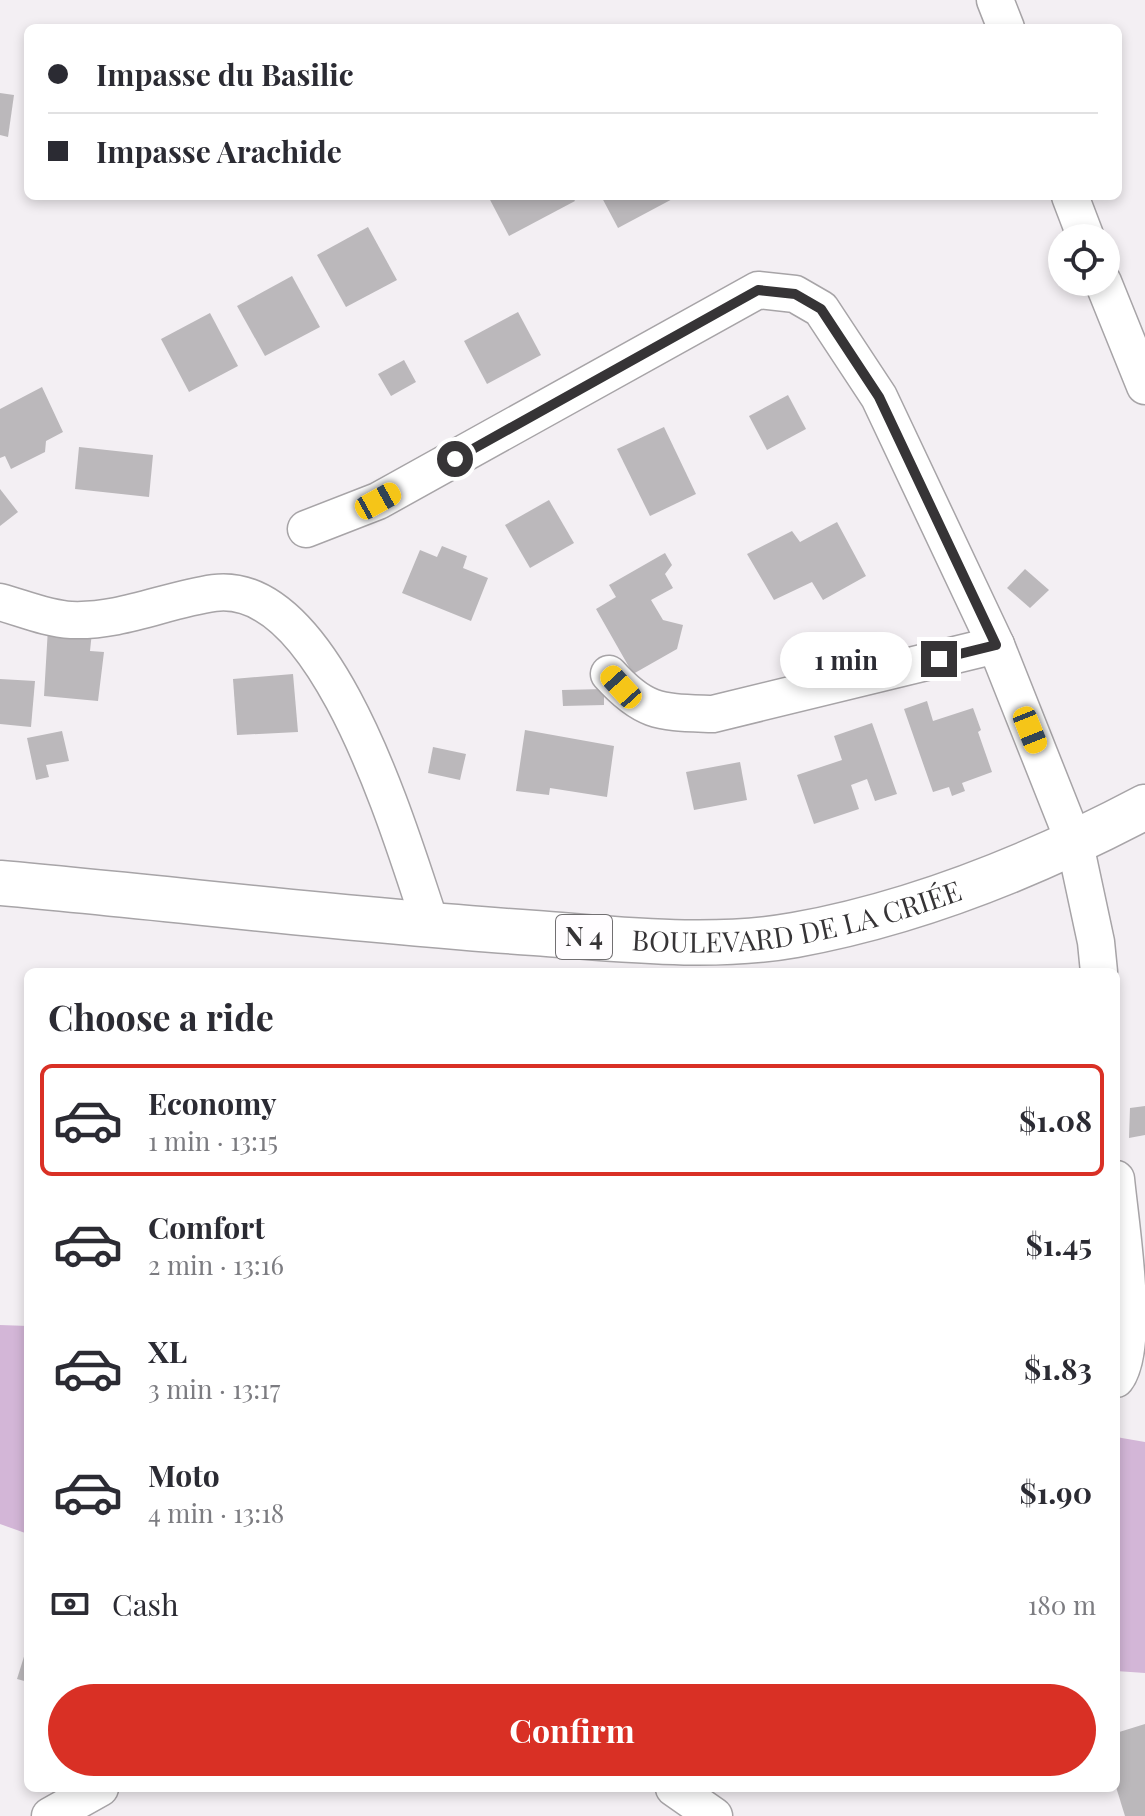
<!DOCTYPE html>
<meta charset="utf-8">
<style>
:root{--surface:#fff;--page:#f2f2f3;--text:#2b2b33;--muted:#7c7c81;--line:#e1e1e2;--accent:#d93025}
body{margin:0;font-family:"Playfair Display",serif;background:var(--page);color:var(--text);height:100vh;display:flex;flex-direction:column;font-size:30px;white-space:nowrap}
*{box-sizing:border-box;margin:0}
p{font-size:26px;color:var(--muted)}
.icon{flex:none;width:44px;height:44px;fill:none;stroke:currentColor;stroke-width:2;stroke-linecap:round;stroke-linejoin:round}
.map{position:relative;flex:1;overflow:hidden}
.side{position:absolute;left:24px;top:968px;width:1096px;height:824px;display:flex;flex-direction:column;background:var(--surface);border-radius:12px;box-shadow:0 4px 12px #0003}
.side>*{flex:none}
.guide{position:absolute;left:24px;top:24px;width:1098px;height:176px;border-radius:12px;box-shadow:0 4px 12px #0003;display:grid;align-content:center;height:176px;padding:0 24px;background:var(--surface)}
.fabs{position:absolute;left:1048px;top:224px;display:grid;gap:16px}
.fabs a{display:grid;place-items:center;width:72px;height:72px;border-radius:50%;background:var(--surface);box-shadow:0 4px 12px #0003;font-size:40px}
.end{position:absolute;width:36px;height:36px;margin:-18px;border:10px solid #363436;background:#fff;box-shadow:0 0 0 4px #fff}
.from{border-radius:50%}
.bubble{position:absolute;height:56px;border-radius:28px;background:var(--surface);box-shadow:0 4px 12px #0003;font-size:26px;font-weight:700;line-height:56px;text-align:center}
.car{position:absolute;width:24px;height:48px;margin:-24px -12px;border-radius:10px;box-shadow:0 0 6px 2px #0007;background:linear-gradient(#f5c518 24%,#345 0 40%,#f5c518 0 76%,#345 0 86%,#f5c518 0)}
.guide b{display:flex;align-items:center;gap:28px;height:76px;font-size:30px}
.guide b+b{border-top:2px solid var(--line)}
.guide i{width:20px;height:20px;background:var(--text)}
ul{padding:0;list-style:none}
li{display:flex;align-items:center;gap:24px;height:112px;margin:0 16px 12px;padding:0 8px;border:4px solid transparent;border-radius:12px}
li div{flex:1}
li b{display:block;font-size:30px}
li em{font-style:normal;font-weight:700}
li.active{border-color:var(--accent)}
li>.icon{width:72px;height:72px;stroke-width:1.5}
h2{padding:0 24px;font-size:36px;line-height:96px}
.pay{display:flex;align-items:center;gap:20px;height:88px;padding:0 24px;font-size:30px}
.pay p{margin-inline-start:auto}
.primary-button{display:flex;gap:16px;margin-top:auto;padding:16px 24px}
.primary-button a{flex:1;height:92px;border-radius:48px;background:var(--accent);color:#fff;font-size:32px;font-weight:700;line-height:92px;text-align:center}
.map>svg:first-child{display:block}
</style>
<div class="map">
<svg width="1145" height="1816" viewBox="0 0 1145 1816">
<rect width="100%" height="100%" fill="#f3eff3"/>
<g fill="#d3b6d7">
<path d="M0 1325 28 1326V1534L0 1524Z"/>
<path d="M1116 1437 1145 1442V1673L1116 1671Z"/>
</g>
<g fill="#bbb8bb">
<path d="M0 93 14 95 8 137 0 135Z"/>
<path d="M488 196H572L575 201 509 236Z"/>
<path d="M601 196H678L618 228Z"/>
<path d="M368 227 397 280 346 307 317 255Z"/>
<path d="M292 276 320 327 265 356 237 306Z"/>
<path d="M518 312 541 355 487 384 464 341Z"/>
<path d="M210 313 238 366 189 392 161 339Z"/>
<path d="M404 360 416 382 391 396 378 374Z"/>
<path d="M42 387 63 432 46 441 45 452 11 469 5 456 0 458V409Z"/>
<path d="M788 395 806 429 767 450 749 416Z"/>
<path d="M664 427 696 494 650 516 617 449Z"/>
<path d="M79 447 153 455 149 497 75 489Z"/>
<path d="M0 489 18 512 0 526Z"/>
<path d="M549 500 574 543 530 568 505 525Z"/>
<path d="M837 522 866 576 823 600 812 582 774 600 747 554 792 531 800 542Z"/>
<path d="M442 546 467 556 463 568 488 578 471 621 402 593 420 550 437 557Z"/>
<path d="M665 553 672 565 665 574 673 588 651 600 663 620 683 625 677 649 633 674 596 609 616 597 609 585Z"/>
<path d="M1025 569 1049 590 1030 608 1007 588Z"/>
<path d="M48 628 92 632 90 651 104 652 98 701 44 696Z"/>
<path d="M293 674 298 732 237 735 233 679Z"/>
<path d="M0 679 35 681 31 727 0 724Z"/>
<path d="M604 689V705L563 706 562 690Z"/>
<path d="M927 701 933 721 973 708 981 730 978 732 992 772 962 783 965 791 952 796 949 787 933 792 904 709Z"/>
<path d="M872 723 897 794 875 801 867 779 851 785 859 809 814 824 797 775 842 760 834 736Z"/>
<path d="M525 730 614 746 607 797 550 788 549 795 516 791Z"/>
<path d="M62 731 69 761 46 765 49 777 36 780 27 738Z"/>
<path d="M433 747 466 754 460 780 428 773Z"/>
<path d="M740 762 747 800 694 810 686 772Z"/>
<path d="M1145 1106V1135L1129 1138 1130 1108Z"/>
<path d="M27 1647H28V1682L17 1679Z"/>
<path d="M1145 1724V1816H1125L1116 1787V1733Z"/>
</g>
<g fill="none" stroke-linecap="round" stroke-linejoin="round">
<defs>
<g id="street">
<path d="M995 0 1006 28"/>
<path d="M1070 196 1086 238"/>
<path d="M1103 282 1145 386"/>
<path d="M306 529 378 501 758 290 795 294 821 309 879 397 996 645 1075 844 1096 942 1099 972"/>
<path d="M0 602C22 608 48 619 71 620 122 622 165 600 214 593 329 578 402 842 431 925"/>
<path d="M609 674C645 714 661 712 713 714L996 645"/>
<path d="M1116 1179C1120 1222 1141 1347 1116 1379"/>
<path d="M674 1788 714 1816"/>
<path d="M50 1816 100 1788"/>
</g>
<g id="primary">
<path id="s1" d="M0 883C178 899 357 921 535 933 619 939 711 950 795 935 917 913 1035 865 1145 807"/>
</g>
</defs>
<use href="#street" stroke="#a7a4a7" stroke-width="39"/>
<use href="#primary" stroke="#a7a4a7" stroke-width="47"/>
<use href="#street" stroke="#fff" stroke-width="36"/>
<use href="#primary" stroke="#fff" stroke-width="44"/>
</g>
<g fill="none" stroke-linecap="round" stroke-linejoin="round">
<path stroke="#363436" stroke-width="10" d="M455 459 758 290 795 294 821 309 879 397 996 645 939 659"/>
</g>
<g text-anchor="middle" stroke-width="6" stroke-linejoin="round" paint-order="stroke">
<rect fill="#fffdff" stroke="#727072" stroke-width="2" x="556" y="915" width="56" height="44" rx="6"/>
<g font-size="26" font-weight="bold" fill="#363436">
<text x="584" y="946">N 4</text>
</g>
<g font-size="28" fill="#363436" stroke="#fffdff">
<text dy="10" stroke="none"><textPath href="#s1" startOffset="802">BOULEVARD DE LA CRIÉE</textPath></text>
</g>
</g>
</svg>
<div class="fabs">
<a><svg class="icon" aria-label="locate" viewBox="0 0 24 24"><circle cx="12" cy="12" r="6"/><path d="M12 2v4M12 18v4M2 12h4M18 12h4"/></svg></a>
</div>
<i class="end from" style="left:455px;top:459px"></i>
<i class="end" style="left:939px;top:659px"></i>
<div class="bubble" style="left:780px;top:632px;width:132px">1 min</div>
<i class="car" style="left:378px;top:501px;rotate:61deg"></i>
<i class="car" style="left:621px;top:687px;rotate:318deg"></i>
<i class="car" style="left:1030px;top:730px;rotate:158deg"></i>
<div class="guide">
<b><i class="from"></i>Impasse du Basilic</b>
<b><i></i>Impasse Arachide</b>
</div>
<section class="side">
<h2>Choose a ride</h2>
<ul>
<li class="active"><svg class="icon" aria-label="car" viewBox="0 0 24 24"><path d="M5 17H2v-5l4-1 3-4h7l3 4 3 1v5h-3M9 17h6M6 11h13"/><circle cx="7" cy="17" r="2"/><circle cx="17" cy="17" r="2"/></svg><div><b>Economy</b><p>1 min · 13:15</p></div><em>$1.08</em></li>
<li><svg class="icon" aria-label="car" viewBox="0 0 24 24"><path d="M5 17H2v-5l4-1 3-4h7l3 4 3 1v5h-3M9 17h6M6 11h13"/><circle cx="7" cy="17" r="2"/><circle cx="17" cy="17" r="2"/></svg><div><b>Comfort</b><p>2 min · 13:16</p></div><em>$1.45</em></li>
<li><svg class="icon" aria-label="car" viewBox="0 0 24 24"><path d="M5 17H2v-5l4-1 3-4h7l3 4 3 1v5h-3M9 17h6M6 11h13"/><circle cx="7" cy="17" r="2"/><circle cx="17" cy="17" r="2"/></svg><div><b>XL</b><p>3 min · 13:17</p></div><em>$1.83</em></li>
<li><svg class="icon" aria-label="car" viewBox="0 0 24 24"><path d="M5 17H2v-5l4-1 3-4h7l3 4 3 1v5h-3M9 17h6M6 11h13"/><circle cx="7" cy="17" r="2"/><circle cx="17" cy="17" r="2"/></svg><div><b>Moto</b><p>4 min · 13:18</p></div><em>$1.90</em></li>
</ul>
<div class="pay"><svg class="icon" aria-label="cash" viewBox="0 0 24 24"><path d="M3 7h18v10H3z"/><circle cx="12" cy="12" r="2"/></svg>Cash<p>180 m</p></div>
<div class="primary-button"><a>Confirm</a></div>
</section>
</div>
